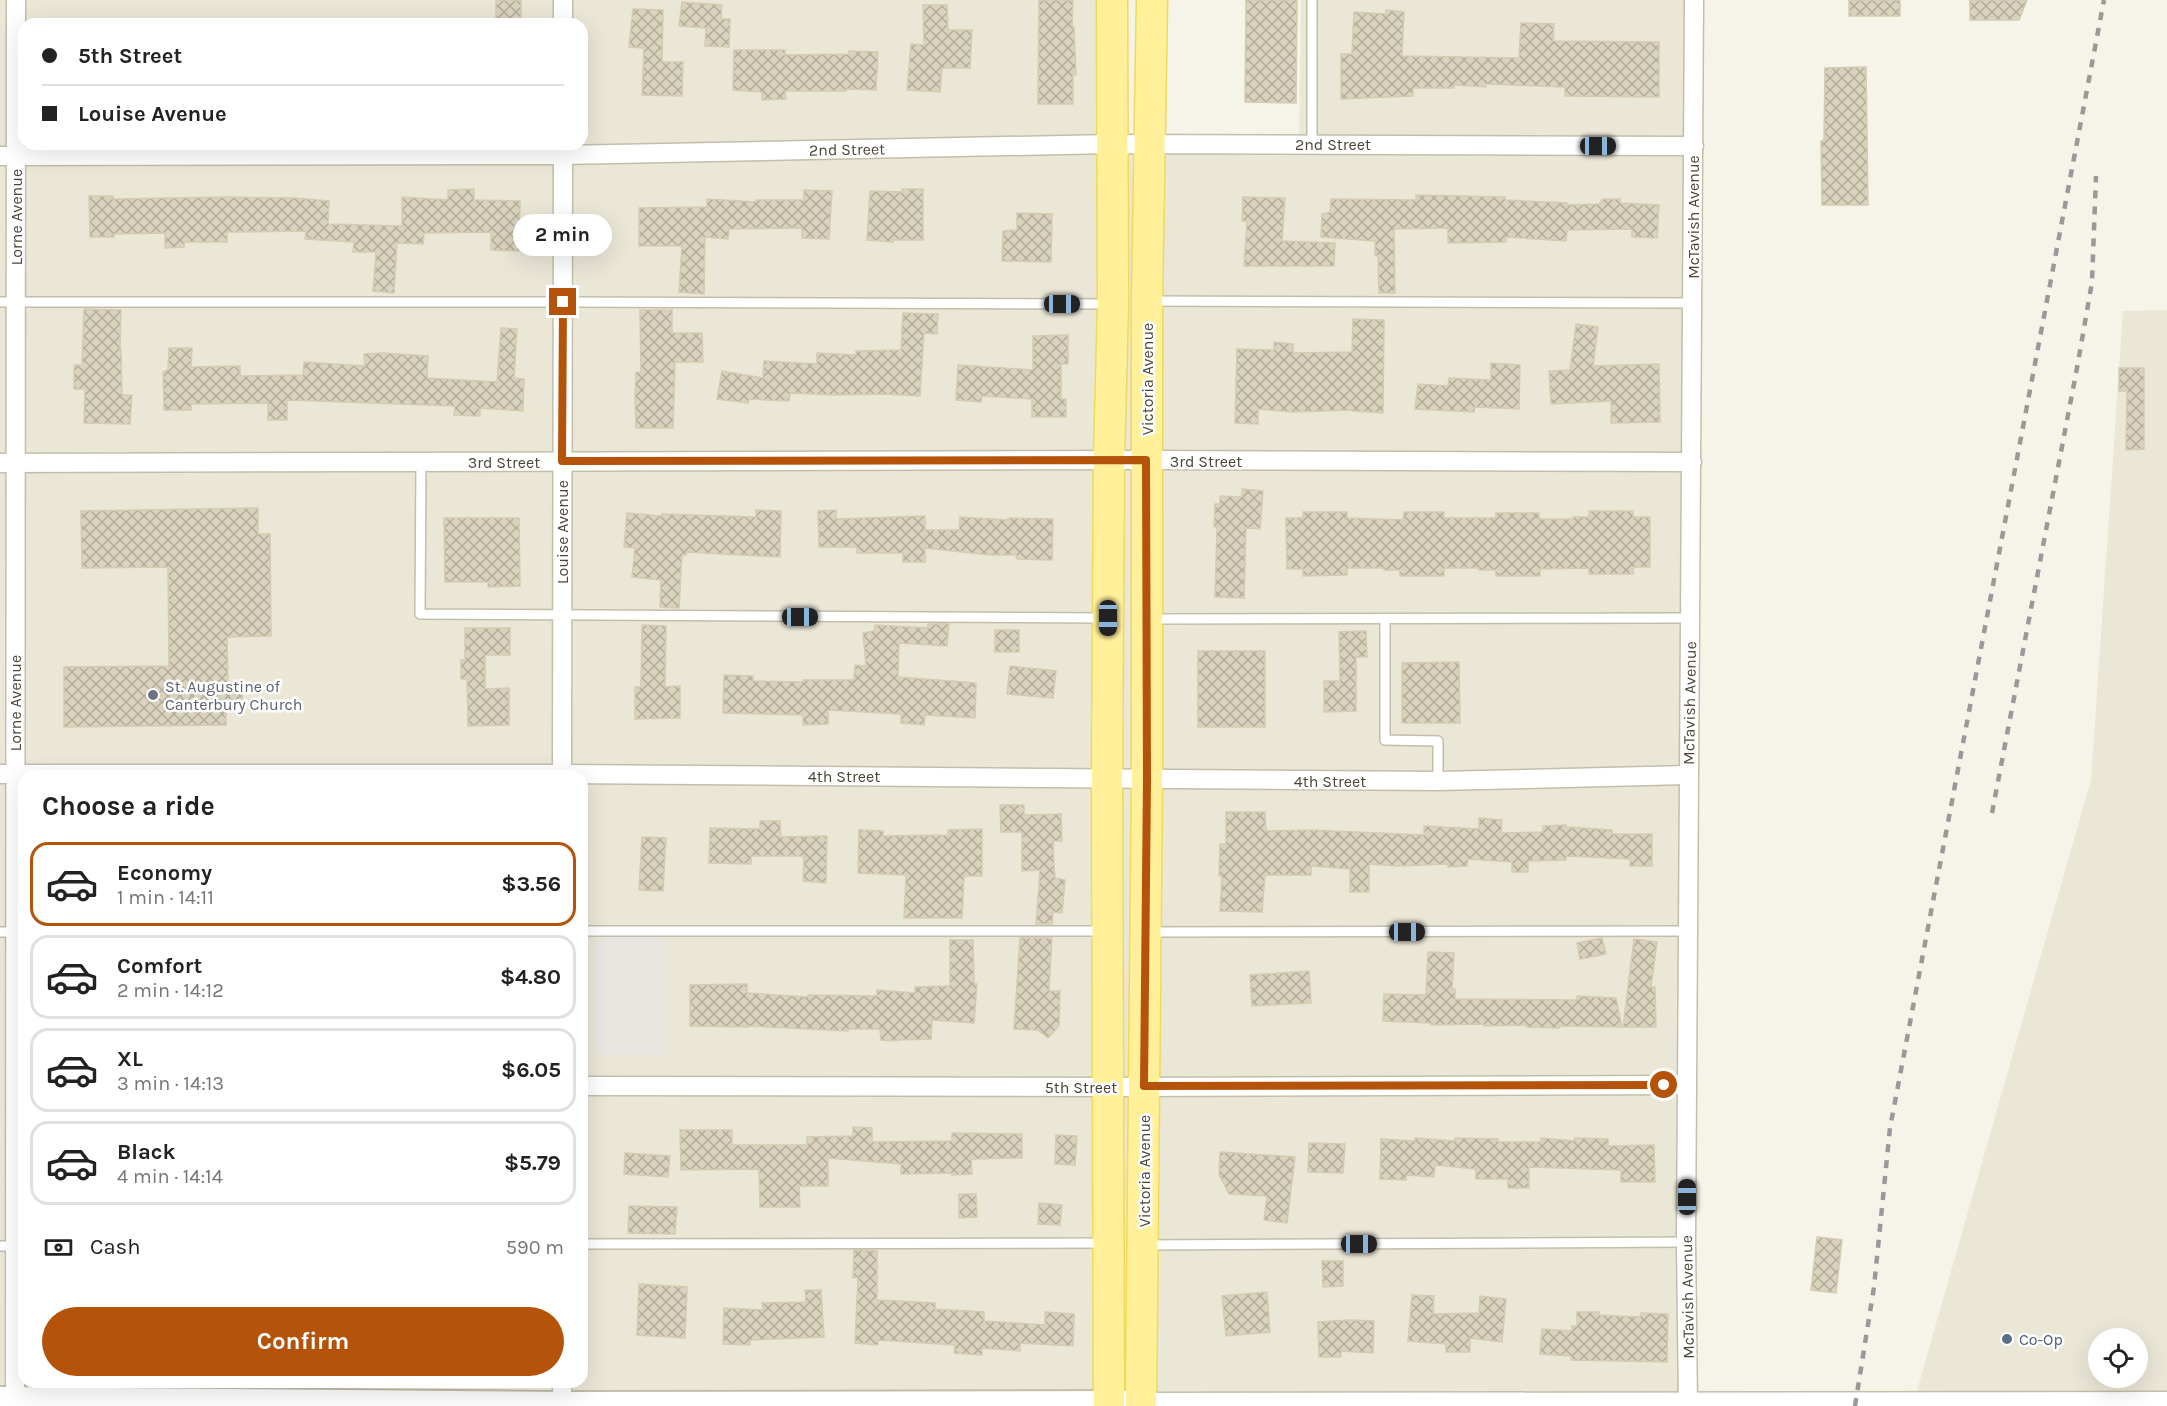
<!DOCTYPE html>
<meta charset="utf-8">
<style>
:root{--surface:#fff;--page:#f6f6f6;--text:#222;--muted:#767676;--line:#e0e0e0;--accent:#b45309}
body{margin:0;font-family:Karla,sans-serif;background:var(--page);color:var(--text);height:100vh;display:flex;flex-direction:column;font-size:22px;white-space:nowrap}
*{box-sizing:border-box;margin:0}
p{font-size:20px;color:var(--muted)}
.icon{flex:none;width:33px;height:33px;fill:none;stroke:currentColor;stroke-width:2;stroke-linecap:round;stroke-linejoin:round}
.map{position:relative;flex:1;overflow:hidden}
.side{position:absolute;left:18px;top:770px;width:570px;height:618px;display:flex;flex-direction:column;background:var(--surface);border-radius:18px;box-shadow:0 6px 24px #0002}
.side>*{flex:none}
.guide{position:absolute;left:18px;top:18px;width:570px;height:132px;border-radius:18px;box-shadow:0 6px 24px #0002;display:grid;align-content:center;height:132px;padding:0 24px;background:var(--surface)}
.buttons{position:absolute;left:2088px;top:1328px;display:grid;gap:12px}
.buttons a{display:grid;place-items:center;width:60px;height:60px;border-radius:50%;background:var(--surface);box-shadow:0 6px 24px #0002;font-size:30px}
.end{position:absolute;width:27px;height:27px;margin:-14px;border:8px solid #b45309;background:#fff;box-shadow:0 0 0 3px #fff}
.from{border-radius:50%}
.bubble{position:absolute;height:42px;border-radius:21px;background:var(--surface);box-shadow:0 6px 24px #0002;font-size:20px;font-weight:700;line-height:42px;text-align:center}
.car{position:absolute;width:18px;height:36px;margin:-18px -9px;border-radius:8px;box-shadow:0 0 4px 2px #0007;background:linear-gradient(#222 24%,#8ab4d8 0 40%,#222 0 76%,#8ab4d8 0 86%,#222 0)}
.guide b{display:flex;align-items:center;gap:21px;height:57px;font-size:22px}
.guide b+b{border-top:2px solid var(--line)}
.guide i{width:15px;height:15px;background:var(--text)}
ul{padding:0;list-style:none}
li{display:flex;align-items:center;gap:18px;height:84px;margin:0 12px 9px;padding:0 12px;border:3px solid var(--line);border-radius:18px}
li div{flex:1}
li b{display:block;font-size:22px}
li em{font-style:normal;font-weight:700}
li.selected{border-color:var(--accent)}
li>.icon{width:54px;height:54px;stroke-width:1.5}
h2{padding:0 24px;font-size:27px;line-height:72px}
.pay{display:flex;align-items:center;gap:15px;height:66px;padding:0 24px;font-size:22px}
.pay p{margin-inline-start:auto}
.cta{display:flex;gap:12px;margin-top:auto;padding:12px 24px}
.cta a{flex:1;height:69px;border-radius:36px;background:var(--accent);color:#fff;font-size:24px;font-weight:700;line-height:69px;text-align:center}
.map>svg:first-child{display:block}
</style>
<div class="map">
<svg width="2167" height="1406" viewBox="0 0 2167 1406">
<defs>
<pattern id="building-cross-hatch" width="8" height="8" patternUnits="userSpaceOnUse" patternTransform="scale(1.5)"><rect width="8" height="8" fill="#d9d2bd"/><path d="M0 0l8 8M0 8l8-8" fill="none" stroke="#b2ac9a"/></pattern>
</defs>
<rect width="100%" height="100%" fill="#f6f4e9"/>
<path fill="#ebe7d7" fill-rule="evenodd" d="M0 0H1101L1100 137 1299 138 1301 0H1694L1688 1400 1914 1401 2091 780 2123 311 2167 310V1406H0ZM24 24H582V144H24ZM24 776H582V1382H562V1403L4 1402 6 932ZM2098 1338H2138V1377H2098Z"/>
<rect fill="#e7e6e1" x="595" y="931" width="70" height="124"/>
<g fill="url(#building-cross-hatch)" stroke="#d5cbb0" stroke-width="1.5">
<rect x="496" y="0" width="25" height="24"/>
<path d="M1039 0H1073L1072 27H1074L1076 75H1073V104H1038Z"/>
<path d="M1246 0H1297L1296 103 1245 102Z"/>
<rect x="1849" y="0" width="51" height="16"/>
<path d="M1970 0H2027L2019 20H1970Z"/>
<path d="M682 2 722 5 721 19H730L729 47 705 46 706 28 679 26Z"/>
<path d="M923 5H947L948 30H972L970 68H942L940 92 907 90 911 44 924 45Z"/>
<path d="M633 9 663 10 662 62H683L682 96 642 95 644 48 629 47Z"/>
<path d="M1386 10 1404 12 1402 56 1519 58 1521 23 1554 24 1553 41 1659 42V97L1565 96V87L1486 84V87L1454 85V88H1413V96L1341 99V54H1352L1354 12 1386 14Z"/>
<path d="M734 50H785V55L849 54V51L878 52 876 90 846 89V91H785L786 99 762 100V92L733 90Z"/>
<path d="M1866 67 1868 205H1822L1821 141 1824 140 1825 68Z"/>
<path d="M474 189V200L520 201 519 251 491 250V232L424 233 423 244 397 243 394 293 373 291 376 252H353L354 242 305 239 306 231 227 232V242H184V247L165 248V233L114 234V237H90L89 196H113V199L228 197 295 198 329 201 328 224 402 226V197L448 200V190Z"/>
<path d="M902 189H923V240H893V242L867 240 870 191 902 192Z"/>
<path d="M804 190 832 191 829 239 802 238V228L729 229 728 239 705 237 704 294 679 292 682 246H639V208L707 207V199L756 202V200H804Z"/>
<path d="M1416 195 1505 197V200L1567 203V205L1599 204 1603 199H1620V203L1659 205 1657 238 1632 237V229L1567 230 1566 241 1506 237V242L1448 243V228L1394 229 1395 293H1379L1378 256 1375 255V241L1321 237 1322 214 1330 212 1331 199 1416 200Z"/>
<path d="M1243 197 1285 198 1282 241 1335 243 1334 266H1244L1247 221H1242Z"/>
<path d="M1017 213 1052 214 1051 262 1002 261 1003 231 1017 230Z"/>
<path d="M84 309 121 310 120 349H121L122 395H132L130 424 84 423 85 389H74V365H82Z"/>
<path d="M640 310H672V333H702L703 362H675L673 428H636L635 397 636 372 641 373Z"/>
<path d="M903 313 938 314 937 334 924 333 920 396 883 394 836 395 790 393 789 401 749 399 748 403 717 399 722 371 763 378 764 361 817 364V353L856 355V351L901 350Z"/>
<path d="M1353 319 1384 320 1383 413 1353 411V410L1292 412 1258 409V424L1235 423 1237 349 1274 350V342L1293 344V353L1352 352Z"/>
<path d="M1576 324 1598 327 1593 366 1659 364 1660 422 1611 423V401L1551 404 1549 371 1570 370Z"/>
<path d="M501 328 517 329 514 378 524 379 523 411 480 408V416L454 415 455 406 287 400V420H268V403L191 404V410H164L163 372 168 370 169 348H192L191 367 240 366V376L303 375 304 362 365 366 364 354 382 353 428 356 427 378 497 382Z"/>
<path d="M1068 335V364H1061V399H1066V417H1032V399L982 396 981 402 956 400 958 365 1033 370V336Z"/>
<path d="M1491 363 1520 365 1519 409 1475 407 1474 412 1415 409 1418 384 1448 386 1449 378 1491 380Z"/>
<path d="M2119 368H2144V449L2126 450 2127 391H2119Z"/>
<path d="M1242 489 1263 491 1260 529 1246 528 1244 598 1215 597 1217 527H1214L1215 504H1220V496L1242 497Z"/>
<path d="M258 508V534H270L271 636 227 637 228 685H242V704H226V725L64 727V667L169 666 168 567 82 568 81 511Z"/>
<path d="M756 510 781 511 780 557 686 552V555H682L679 608 660 607 661 580 632 577 635 548 624 547 627 513 662 516V514L756 517Z"/>
<path d="M836 510V519L925 516V530H959L960 517 1008 520V518L1053 519 1052 560 1017 559 1016 555H990L925 548V562H903V553H857V547H819L818 511Z"/>
<path d="M1589 511H1633V517H1650V567H1633V574H1589V568L1540 569V576H1496V570H1479V568H1444V576H1400V570H1384V568H1347V575L1303 576V569H1287L1286 518H1303V512H1347V518L1403 520 1404 512H1444V518H1496V513H1539V519H1573V517H1589Z"/>
<path d="M444 518H519L520 586 488 587V582H445Z"/>
<path d="M928 624H949L947 646 899 643 898 677 976 683 975 718 925 715 924 725 901 723V714L828 710V724L803 725V715L723 713 724 675 753 676V681L803 682V680H854L855 665 866 666 863 633 874 631 875 625 928 628Z"/>
<path d="M642 625 666 626 665 687 680 686V718L635 719V687H641Z"/>
<path d="M465 628H510V655H485V689L509 688V725L468 726 467 679H461V660H465Z"/>
<rect x="995" y="630" width="24" height="22"/>
<path d="M1366 631 1367 657H1356V711L1324 712V681H1340L1339 632Z"/>
<rect x="1198" y="651" width="67" height="76"/>
<path d="M1459 662 1460 723H1402V663Z"/>
<path d="M1010 666 1056 671 1053 698 1007 694Z"/>
<path d="M1000 805H1024V815L1061 814 1062 841H1053L1054 866 1055 878 1065 880 1062 913 1053 912 1052 924H1036L1040 870 1022 871V832H1001Z"/>
<path d="M1226 812H1265L1266 831 1310 830 1424 835V826L1479 829V818L1502 820 1501 833 1543 832V826L1566 825V827L1612 830V834H1652V866H1630V859L1566 856V860L1528 861V872H1512V862L1468 859 1467 866 1448 867V864L1398 866 1369 864V892H1350V869L1311 866V875H1265L1262 912 1220 911 1222 876H1219L1220 844H1226Z"/>
<path d="M760 821H780L781 837 827 836 826 883 803 881 804 856H751V864L709 863 710 828 760 829Z"/>
<path d="M982 829V876H964L962 918H904L906 875 858 873 859 830 883 831V836L948 835V830Z"/>
<path d="M642 837 666 838 663 891 639 890Z"/>
<path d="M1020 938H1052L1049 991H1060L1059 1026 1048 1038 1038 1030 1014 1029Z"/>
<path d="M1602 938 1606 954 1580 959 1577 943Z"/>
<path d="M1634 939 1657 942 1651 987H1655L1656 1027H1623Z"/>
<path d="M950 940H973L974 984H977L974 1023 932 1020 931 1039 896 1040V1041L881 1040 880 1029H848V1031L748 1026V1027L690 1026V985L747 984V993L808 997V995L877 996V990L915 993V987L950 986Z"/>
<path d="M1428 952 1454 953 1452 990 1455 989V999L1577 1000V996L1616 998 1622 1027 1559 1026V1028L1527 1027V1025L1484 1026V1024L1431 1025V1023L1383 1021 1384 994 1426 995Z"/>
<path d="M1309 971 1311 1003 1252 1006 1250 975Z"/>
<path d="M853 1127 872 1128V1142L952 1141V1133L1022 1134V1158L971 1159 972 1174 952 1175V1173L901 1174V1164L828 1158V1186H799L800 1207H760L759 1169 681 1170 680 1130H732V1145H807V1137L853 1136Z"/>
<path d="M1056 1135 1077 1136 1075 1165 1055 1164Z"/>
<path d="M1415 1138 1455 1141V1138L1498 1139V1142H1541V1138L1574 1141 1575 1138 1608 1139V1146L1654 1145 1655 1182H1621V1170L1529 1167V1188H1508V1179H1476V1169L1435 1165 1434 1177 1406 1175V1180L1380 1179 1381 1139 1415 1141Z"/>
<path d="M1309 1143 1345 1144 1343 1173 1308 1172Z"/>
<path d="M1220 1152 1295 1157 1287 1223 1264 1220 1267 1196 1229 1194 1219 1174Z"/>
<path d="M625 1153 670 1156 668 1177 624 1174Z"/>
<path d="M959 1194H976L977 1217 959 1218Z"/>
<path d="M1039 1203 1062 1205 1060 1225 1038 1224Z"/>
<path d="M629 1206 677 1207 675 1234 628 1233Z"/>
<path d="M1817 1237 1842 1240 1836 1293 1811 1290Z"/>
<path d="M854 1250 877 1251V1300L935 1303V1309L984 1312V1321L1045 1325V1312L1074 1314 1073 1346 1020 1343V1351L982 1348V1355L954 1353 955 1345 878 1340V1345L855 1343 858 1278H853Z"/>
<path d="M1322 1261H1343V1286L1323 1287Z"/>
<path d="M639 1284 687 1287 685 1338 637 1335Z"/>
<path d="M805 1290H821L824 1337 750 1340V1345L723 1344 724 1308 763 1310 762 1303 806 1302Z"/>
<path d="M1267 1292 1270 1332 1226 1336 1222 1296Z"/>
<path d="M1412 1295 1434 1296 1433 1314 1479 1313 1480 1296 1506 1299 1502 1342 1470 1338V1352H1446V1344L1408 1341Z"/>
<path d="M1577 1312H1599V1315L1640 1317 1641 1313 1668 1314 1667 1362 1571 1360V1356L1540 1354 1542 1329 1572 1331V1326H1577Z"/>
<path d="M1350 1320 1374 1321 1373 1353 1341 1351V1357H1319L1318 1322Z"/>
</g>
<g fill="none" stroke-linecap="round" stroke-linejoin="round">
<defs>
<g id="service">
<path d="M1312 0V144"/>
<path d="M1150 301 1693 303"/>
<path d="M0 302H563L1111 304"/>
<path d="M421 462 420 614 1103 618"/>
<path d="M1152 619 1691 618"/>
<path d="M1385 619V740L1438 741V781"/>
<path d="M582 931H1105"/>
<path d="M0 932H19"/>
<path d="M1150 932 1688 931"/>
<path d="M582 1244 1103 1243"/>
<path d="M1146 1245 1686 1242"/>
<path d="M0 1246H15"/>
</g>
<g id="minor">
<path d="M563 0V24"/>
<path d="M0 156 563 155 1111 144 1694 146"/>
<path d="M0 463 1146 460 1692 462"/>
<path d="M0 774H562L1438 781 1688 775"/>
<path d="M562 776 563 144"/>
<path d="M582 1086 1109 1087 1687 1085"/>
<path d="M1140 1402 2167 1401"/>
<path d="M15 1406 16 0"/>
<path d="M562 1406V1382"/>
<path d="M1688 1406 1686 1242 1694 0"/>
</g>
<path id="tertiary" d="M0 1398 562 1403 1140 1402"/>
<g id="primary">
<path d="M1109 1406 1107 778 1109 461 1113 304 1112 0"/>
<path d="M1141 1406 1147 779V301L1152 0"/>
</g>
</defs>
<use href="#service" stroke="#c3beaa" stroke-width="12"/>
<use href="#minor" stroke="#c3beaa" stroke-width="21"/>
<use href="#tertiary" stroke="#c3beaa" stroke-width="26"/>
<use href="#primary" stroke="#f1d95c" stroke-width="33"/>
<use href="#service" stroke="#fff" stroke-width="9"/>
<use href="#minor" stroke="#fff" stroke-width="18"/>
<use href="#tertiary" stroke="#fff" stroke-width="22"/>
<use href="#primary" stroke="#fff099" stroke-width="30"/>
<g stroke="#999" stroke-width="4.5" stroke-dasharray="8 8" stroke-linecap="butt">
<path d="M1992 813 2077 368 2092 282 2096 176"/>
<path d="M1855 1406 1874 1287 1890 1128 2104 0"/>
</g>
</g>
<g fill="none" stroke-linecap="round" stroke-linejoin="round">
<path stroke="#b45309" stroke-width="8" d="M563 302 562 461 1146 460 1147 779 1144 1086 1664 1085"/>
</g>
<circle fill="#6b7280" stroke="#fff" stroke-width="2" cx="153" cy="695" r="6"/>
<circle fill="#5c6f8a" stroke="#fff" stroke-width="2" cx="2007" cy="1339" r="6"/>
<g text-anchor="middle" stroke-width="5" stroke-linejoin="round" paint-order="stroke">
<g font-size="16" fill="#4b4636" stroke="#fff">
<text x="1333" y="150">2nd Street</text>
<text transform="translate(847 149) rotate(-1)" y="6">2nd Street</text>
<text transform="translate(16 217) rotate(-90)" y="6">Lorne Avenue</text>
<text transform="translate(1693 217) rotate(-90)" y="6">McTavish Avenue</text>
<text transform="translate(1147 379) rotate(-90)" y="6">Victoria Avenue</text>
<text x="1206" y="467">3rd Street</text>
<text x="504" y="468">3rd Street</text>
<text transform="translate(562 532) rotate(-90)" y="6">Louise Avenue</text>
<text transform="translate(15 703) rotate(-90)" y="6">Lorne Avenue</text>
<text transform="translate(1689 703) rotate(-89)" y="6">McTavish Avenue</text>
<text x="844" y="782">4th Street</text>
<text x="1330" y="787">4th Street</text>
<text x="1081" y="1093">5th Street</text>
<text transform="translate(1144 1171) rotate(-90)" y="6">Victoria Avenue</text>
<text transform="translate(1687 1297) rotate(-91)" y="6">McTavish Avenue</text>
</g>
<g font-size="16" fill="#5b616d" stroke="#fff" text-anchor="start">
<text x="165" y="692">St. Augustine of<tspan x="165" dy="18">Canterbury Church</tspan></text>
</g>
<g font-size="16" fill="#4e5e75" stroke="#fff" text-anchor="start">
<text x="2019" y="1345">Co-Op</text>
</g>
</g>
</svg>
<div class="buttons">
<a><svg class="icon" aria-label="locate" viewBox="0 0 24 24"><circle cx="12" cy="12" r="6"/><path d="M12 2v4M12 18v4M2 12h4M18 12h4"/></svg></a>
</div>
<i class="end from" style="left:1664px;top:1085px"></i>
<i class="end" style="left:563px;top:302px"></i>
<div class="bubble" style="left:513px;top:214px;width:99px">2 min</div>
<i class="car" style="left:1598px;top:146px;rotate:90deg"></i>
<i class="car" style="left:1062px;top:304px;rotate:90deg"></i>
<i class="car" style="left:800px;top:617px;rotate:90deg"></i>
<i class="car" style="left:1108px;top:618px;rotate:180deg"></i>
<i class="car" style="left:1407px;top:932px;rotate:90deg"></i>
<i class="car" style="left:1687px;top:1197px;rotate:0deg"></i>
<i class="car" style="left:1359px;top:1244px;rotate:90deg"></i>
<div class="guide">
<b><i class="from"></i>5th Street</b>
<b><i></i>Louise Avenue</b>
</div>
<section class="side">
<h2>Choose a ride</h2>
<ul>
<li class="selected"><svg class="icon" aria-label="car" viewBox="0 0 24 24"><path d="M5 17H2v-5l4-1 3-4h7l3 4 3 1v5h-3M9 17h6M6 11h13"/><circle cx="7" cy="17" r="2"/><circle cx="17" cy="17" r="2"/></svg><div><b>Economy</b><p>1 min · 14:11</p></div><em>$3.56</em></li>
<li><svg class="icon" aria-label="car" viewBox="0 0 24 24"><path d="M5 17H2v-5l4-1 3-4h7l3 4 3 1v5h-3M9 17h6M6 11h13"/><circle cx="7" cy="17" r="2"/><circle cx="17" cy="17" r="2"/></svg><div><b>Comfort</b><p>2 min · 14:12</p></div><em>$4.80</em></li>
<li><svg class="icon" aria-label="car" viewBox="0 0 24 24"><path d="M5 17H2v-5l4-1 3-4h7l3 4 3 1v5h-3M9 17h6M6 11h13"/><circle cx="7" cy="17" r="2"/><circle cx="17" cy="17" r="2"/></svg><div><b>XL</b><p>3 min · 14:13</p></div><em>$6.05</em></li>
<li><svg class="icon" aria-label="car" viewBox="0 0 24 24"><path d="M5 17H2v-5l4-1 3-4h7l3 4 3 1v5h-3M9 17h6M6 11h13"/><circle cx="7" cy="17" r="2"/><circle cx="17" cy="17" r="2"/></svg><div><b>Black</b><p>4 min · 14:14</p></div><em>$5.79</em></li>
</ul>
<div class="pay"><svg class="icon" aria-label="cash" viewBox="0 0 24 24"><path d="M3 7h18v10H3z"/><circle cx="12" cy="12" r="2"/></svg>Cash<p>590 m</p></div>
<div class="cta"><a>Confirm</a></div>
</section>
</div>
